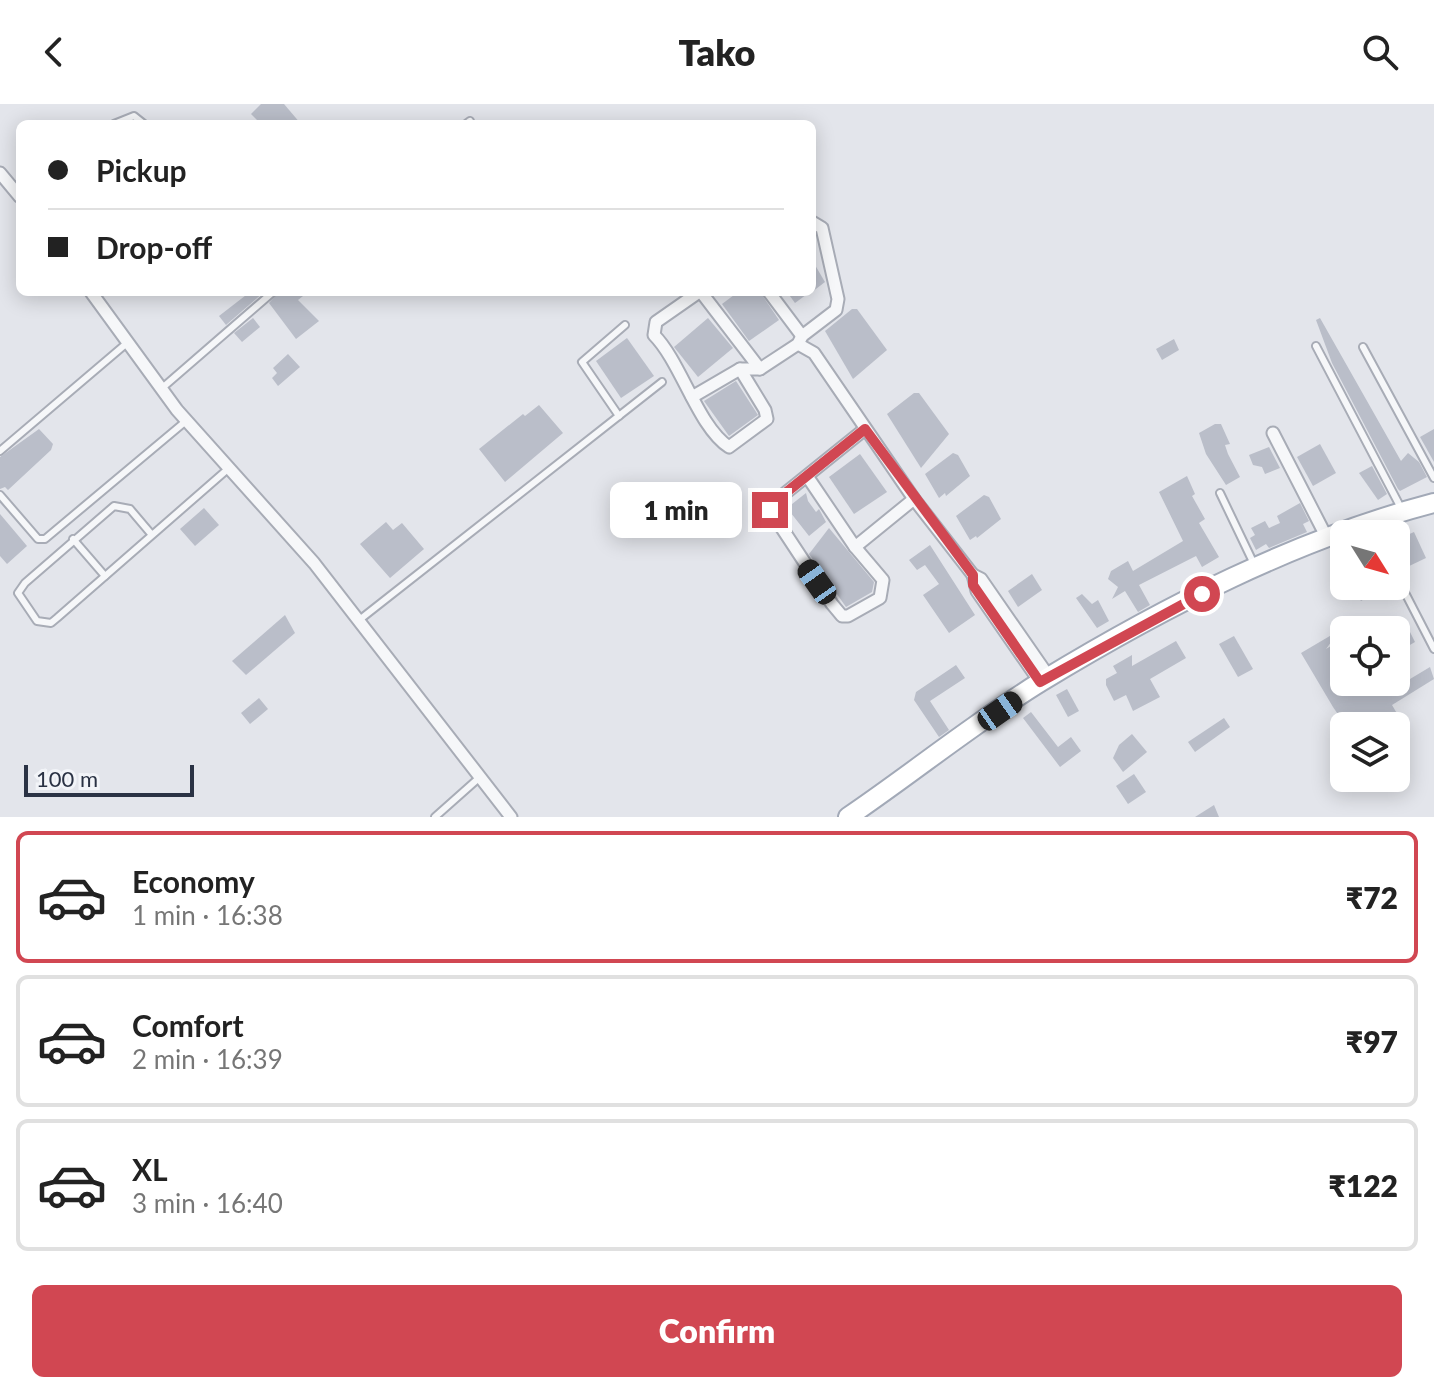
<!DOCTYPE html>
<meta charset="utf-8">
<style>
:root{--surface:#fff;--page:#f2f2f2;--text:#222;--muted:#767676;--line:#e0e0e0;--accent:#d14752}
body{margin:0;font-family:Lato,sans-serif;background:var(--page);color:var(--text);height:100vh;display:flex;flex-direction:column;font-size:30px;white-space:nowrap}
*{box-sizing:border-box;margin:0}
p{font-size:26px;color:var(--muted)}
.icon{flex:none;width:44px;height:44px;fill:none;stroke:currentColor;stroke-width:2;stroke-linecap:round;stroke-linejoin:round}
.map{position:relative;height:713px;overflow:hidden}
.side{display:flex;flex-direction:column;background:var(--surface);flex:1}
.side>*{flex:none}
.top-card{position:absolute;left:16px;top:16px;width:800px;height:176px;border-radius:12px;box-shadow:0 4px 20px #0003;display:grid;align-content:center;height:176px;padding:0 32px;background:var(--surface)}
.needle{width:52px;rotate:127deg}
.controls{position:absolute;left:1330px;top:416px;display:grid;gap:16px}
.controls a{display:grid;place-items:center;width:80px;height:80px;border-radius:12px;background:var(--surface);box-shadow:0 4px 20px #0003;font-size:40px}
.scale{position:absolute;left:24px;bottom:20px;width:170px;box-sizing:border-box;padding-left:8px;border:4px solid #2a3244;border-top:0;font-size:22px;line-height:28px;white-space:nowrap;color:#2a3244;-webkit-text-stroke:6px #f2f4f8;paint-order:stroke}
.end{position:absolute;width:36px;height:36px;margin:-18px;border:10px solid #d14752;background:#fff;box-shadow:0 0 0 4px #fff}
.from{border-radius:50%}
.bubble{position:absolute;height:56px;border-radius:12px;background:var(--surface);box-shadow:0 4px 20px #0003;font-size:26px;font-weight:800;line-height:56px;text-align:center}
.car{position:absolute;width:24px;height:48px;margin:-24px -12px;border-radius:10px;box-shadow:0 0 6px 2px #0007;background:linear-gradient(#222 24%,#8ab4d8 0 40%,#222 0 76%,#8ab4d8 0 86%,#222 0)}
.top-card b{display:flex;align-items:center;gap:28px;height:76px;font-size:30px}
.top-card b+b{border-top:2px solid var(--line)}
.top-card i{width:20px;height:20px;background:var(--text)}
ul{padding:14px 0 0;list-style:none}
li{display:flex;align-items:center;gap:24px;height:132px;margin:0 16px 12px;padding:0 16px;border:4px solid var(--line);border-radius:12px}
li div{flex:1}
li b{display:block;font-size:30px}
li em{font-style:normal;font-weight:800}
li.active{border-color:var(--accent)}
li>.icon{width:72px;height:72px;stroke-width:1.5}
.primary-button{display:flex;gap:16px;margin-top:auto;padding:16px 32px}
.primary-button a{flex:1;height:92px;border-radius:12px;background:var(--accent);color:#fff;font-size:32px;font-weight:800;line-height:92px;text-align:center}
header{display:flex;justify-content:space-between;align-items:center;height:104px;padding:0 32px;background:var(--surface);font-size:36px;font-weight:800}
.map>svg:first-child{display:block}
</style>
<header><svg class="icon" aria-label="back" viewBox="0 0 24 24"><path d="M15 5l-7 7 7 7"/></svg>Tako<svg class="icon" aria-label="search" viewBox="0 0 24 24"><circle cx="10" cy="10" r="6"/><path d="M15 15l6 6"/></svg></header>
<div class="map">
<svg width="1434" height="713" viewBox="0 0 1434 713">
<rect width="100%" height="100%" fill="#e3e5eb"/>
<g fill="#babec9">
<path d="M261 0H284L301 20H261L251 10Z"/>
<path d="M812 156 825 178 812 188Z"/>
<path d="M250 188H264L226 221 219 212Z"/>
<path d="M279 188H308L298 196 319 217 296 235 269 199Z"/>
<path d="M738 188H760L779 216 749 237 722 200Z"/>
<path d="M787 188H810L795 199Z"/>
<path d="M852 205H857L887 246 853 275 825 227Z"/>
<path d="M253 214 260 223 242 238 234 229Z"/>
<path d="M708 214 733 244 698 273 674 243Z"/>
<path d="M1320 214 1401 357 1408 349 1419 358 1427 373 1400 387 1398 385 1332 259 1316 216Z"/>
<path d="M627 234 654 272 621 294 596 257Z"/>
<path d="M1174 235 1179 246 1162 256 1156 245Z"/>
<path d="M288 250 300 263 278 282 272 274 277 269 273 264Z"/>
<path d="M736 277 758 311 729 332 704 297Z"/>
<path d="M914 289H919L949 330 921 364 887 310Z"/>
<path d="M539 301 563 329 505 378 479 345 523 310 525 312Z"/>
<path d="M1215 320H1221L1230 340 1225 341 1228 350 1240 373 1226 381 1206 350 1199 329Z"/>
<path d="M39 325 53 340 51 346 8 386 5 383 0 385V353Z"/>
<path d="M1434 325V358L1420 333Z"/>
<path d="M1320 340 1336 369 1313 382 1297 353Z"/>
<path d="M1269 343 1280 364 1265 370 1262 363 1253 361 1249 351Z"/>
<path d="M953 349 958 351 970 372 946 392 945 389 939 394 925 370Z"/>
<path d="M860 350 887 388 854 410 829 373Z"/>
<path d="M1372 362 1387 390 1378 396 1359 369Z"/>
<path d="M1187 372 1195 390 1192 392 1205 415 1199 419 1219 453 1202 463 1196 452 1139 481 1150 501 1138 508 1125 487 1112 495 1118 483 1108 475 1111 467 1128 457 1133 467 1183 437 1159 388Z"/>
<path d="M806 389 808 397 816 408 819 405 826 418 809 432 787 404Z"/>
<path d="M984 391 989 393 1001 415 977 434 976 432 970 436 956 412Z"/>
<path d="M1300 399 1309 417 1303 420 1307 428 1269 444 1266 440 1256 446 1250 434 1255 431 1251 424 1265 417 1269 424 1280 419 1277 412Z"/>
<path d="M204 404 219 421 195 442 180 425Z"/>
<path d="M0 410 27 442 7 460 0 452Z"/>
<path d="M386 418 393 426 402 419 424 445 390 474 360 440Z"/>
<path d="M829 424 874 478 872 488 846 503 809 450Z"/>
<path d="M1414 428 1426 454 1405 464 1396 436Z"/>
<path d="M930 441 975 511 949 529 923 491 939 480 925 461 917 466 909 456Z"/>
<path d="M1032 470 1042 486 1018 503 1008 487Z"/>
<path d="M1352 482H1385L1361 497Z"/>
<path d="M1082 490 1092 500 1098 496 1109 517 1097 524 1076 494Z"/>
<path d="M285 511 295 529 246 571 232 557Z"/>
<path d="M1406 520 1415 538 1403 545 1396 527Z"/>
<path d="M1340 526 1326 545 1344 534V578H1405L1430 563 1434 575 1392 601 1402 618 1396 622H1346L1333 603 1301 549Z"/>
<path d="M1234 532 1253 565 1238 573 1219 540Z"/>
<path d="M1176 537 1186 554 1150 575 1160 593 1133 607 1126 591 1114 597 1106 581V575L1117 569 1113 562 1132 551V562Z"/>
<path d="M956 561 965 574 930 597 949 626 939 633 914 596 916 588Z"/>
<path d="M1067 585 1079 607 1068 613 1056 591Z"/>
<path d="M259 594 268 605 250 620 241 609Z"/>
<path d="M1031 608 1058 643 1071 633 1081 647 1060 663 1023 614Z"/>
<path d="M1224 614 1230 623 1195 648 1188 638Z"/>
<path d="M1132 630 1147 648 1123 668 1113 654 1119 641Z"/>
<path d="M1134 670 1146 688 1128 700 1116 682Z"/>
<path d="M1214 701 1219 713H1195Z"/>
</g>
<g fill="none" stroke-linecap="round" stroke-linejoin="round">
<defs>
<g id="service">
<path d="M114 20 134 12 144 20"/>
<path d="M466 20 470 17"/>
<path d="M1316 242 1401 404"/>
<path d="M1363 243 1434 374"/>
<path d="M161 285 273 188"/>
<path d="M619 312 582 258 625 221"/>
<path d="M0 347 127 239"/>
<path d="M1220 389 1254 460"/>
<path d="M0 391 38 435H45L186 317"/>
<path d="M152 431 130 405 114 402 25 479 18 489 37 517 51 519 57 514 229 364"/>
<path d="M73 435 105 472"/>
<path d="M1400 479 1434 545"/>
<path d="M358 517 662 278"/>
<path d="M435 713 480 673"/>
</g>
<g id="minor">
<path d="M0 69 20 93"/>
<path d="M91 188 177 306 314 459 511 713"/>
<path d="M699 188 656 218 654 231C681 258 698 323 729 343L767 315 765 306 740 265"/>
<path d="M701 188 760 265"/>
<path d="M769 188 802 232"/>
<path d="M798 240 814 249 914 395 973 471"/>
<path d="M692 293 740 265H760L798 240 802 232 836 206 838 195 822 124 812 118"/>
<path d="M1273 329 1327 434"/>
<path d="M807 372 855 443 883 476 880 494 848 512H842L832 500 770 406 783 391 865 325"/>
<path d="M855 443 914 395"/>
<path d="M1040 578 977 487 973 471 981 475 1049 573"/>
</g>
<path id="primary" d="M848 713C913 669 975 618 1042 577 1164 503 1296 435 1434 399"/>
</defs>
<use href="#service" stroke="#a8acb6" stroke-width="10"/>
<use href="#minor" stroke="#a8acb6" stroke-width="15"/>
<use href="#primary" stroke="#a2a9b7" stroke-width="22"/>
<use href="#service" stroke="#f6f7f9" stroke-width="6"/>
<use href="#minor" stroke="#f6f7f9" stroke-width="11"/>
<use href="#primary" stroke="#fff" stroke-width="18"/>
</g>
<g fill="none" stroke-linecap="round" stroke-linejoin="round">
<path stroke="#d14752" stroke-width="10" d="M770 406 783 391 865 325 973 471V481L1040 578 1202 490"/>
</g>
</svg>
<div class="controls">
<a><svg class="needle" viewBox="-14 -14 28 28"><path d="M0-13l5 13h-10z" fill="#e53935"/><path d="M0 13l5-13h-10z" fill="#767676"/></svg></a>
<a><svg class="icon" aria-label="locate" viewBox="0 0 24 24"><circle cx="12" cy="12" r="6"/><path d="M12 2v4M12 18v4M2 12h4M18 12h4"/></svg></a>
<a><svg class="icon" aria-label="layers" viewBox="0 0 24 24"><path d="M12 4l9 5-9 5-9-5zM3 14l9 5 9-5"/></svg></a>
</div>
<div class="scale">100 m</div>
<i class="end from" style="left:1202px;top:490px"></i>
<i class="end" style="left:770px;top:406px"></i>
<div class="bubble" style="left:610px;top:378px;width:132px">1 min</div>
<i class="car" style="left:817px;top:478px;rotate:325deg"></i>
<i class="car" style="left:1000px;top:607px;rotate:55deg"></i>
<div class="top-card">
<b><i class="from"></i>Pickup</b>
<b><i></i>Drop-off</b>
</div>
</div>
<section class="side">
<ul>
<li class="active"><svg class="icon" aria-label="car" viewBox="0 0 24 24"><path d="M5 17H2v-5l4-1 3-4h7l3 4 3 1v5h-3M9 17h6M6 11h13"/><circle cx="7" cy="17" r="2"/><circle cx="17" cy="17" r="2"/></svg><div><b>Economy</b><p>1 min · 16:38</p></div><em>₹72</em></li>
<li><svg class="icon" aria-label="car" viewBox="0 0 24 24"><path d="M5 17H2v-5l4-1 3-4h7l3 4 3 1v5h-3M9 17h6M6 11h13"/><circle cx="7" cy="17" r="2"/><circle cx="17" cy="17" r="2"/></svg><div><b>Comfort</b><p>2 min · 16:39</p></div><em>₹97</em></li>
<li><svg class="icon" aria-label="car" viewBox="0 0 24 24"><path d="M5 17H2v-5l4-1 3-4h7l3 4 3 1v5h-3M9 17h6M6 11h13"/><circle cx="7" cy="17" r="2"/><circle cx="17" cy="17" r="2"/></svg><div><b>XL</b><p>3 min · 16:40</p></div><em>₹122</em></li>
</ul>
<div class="primary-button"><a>Confirm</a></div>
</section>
